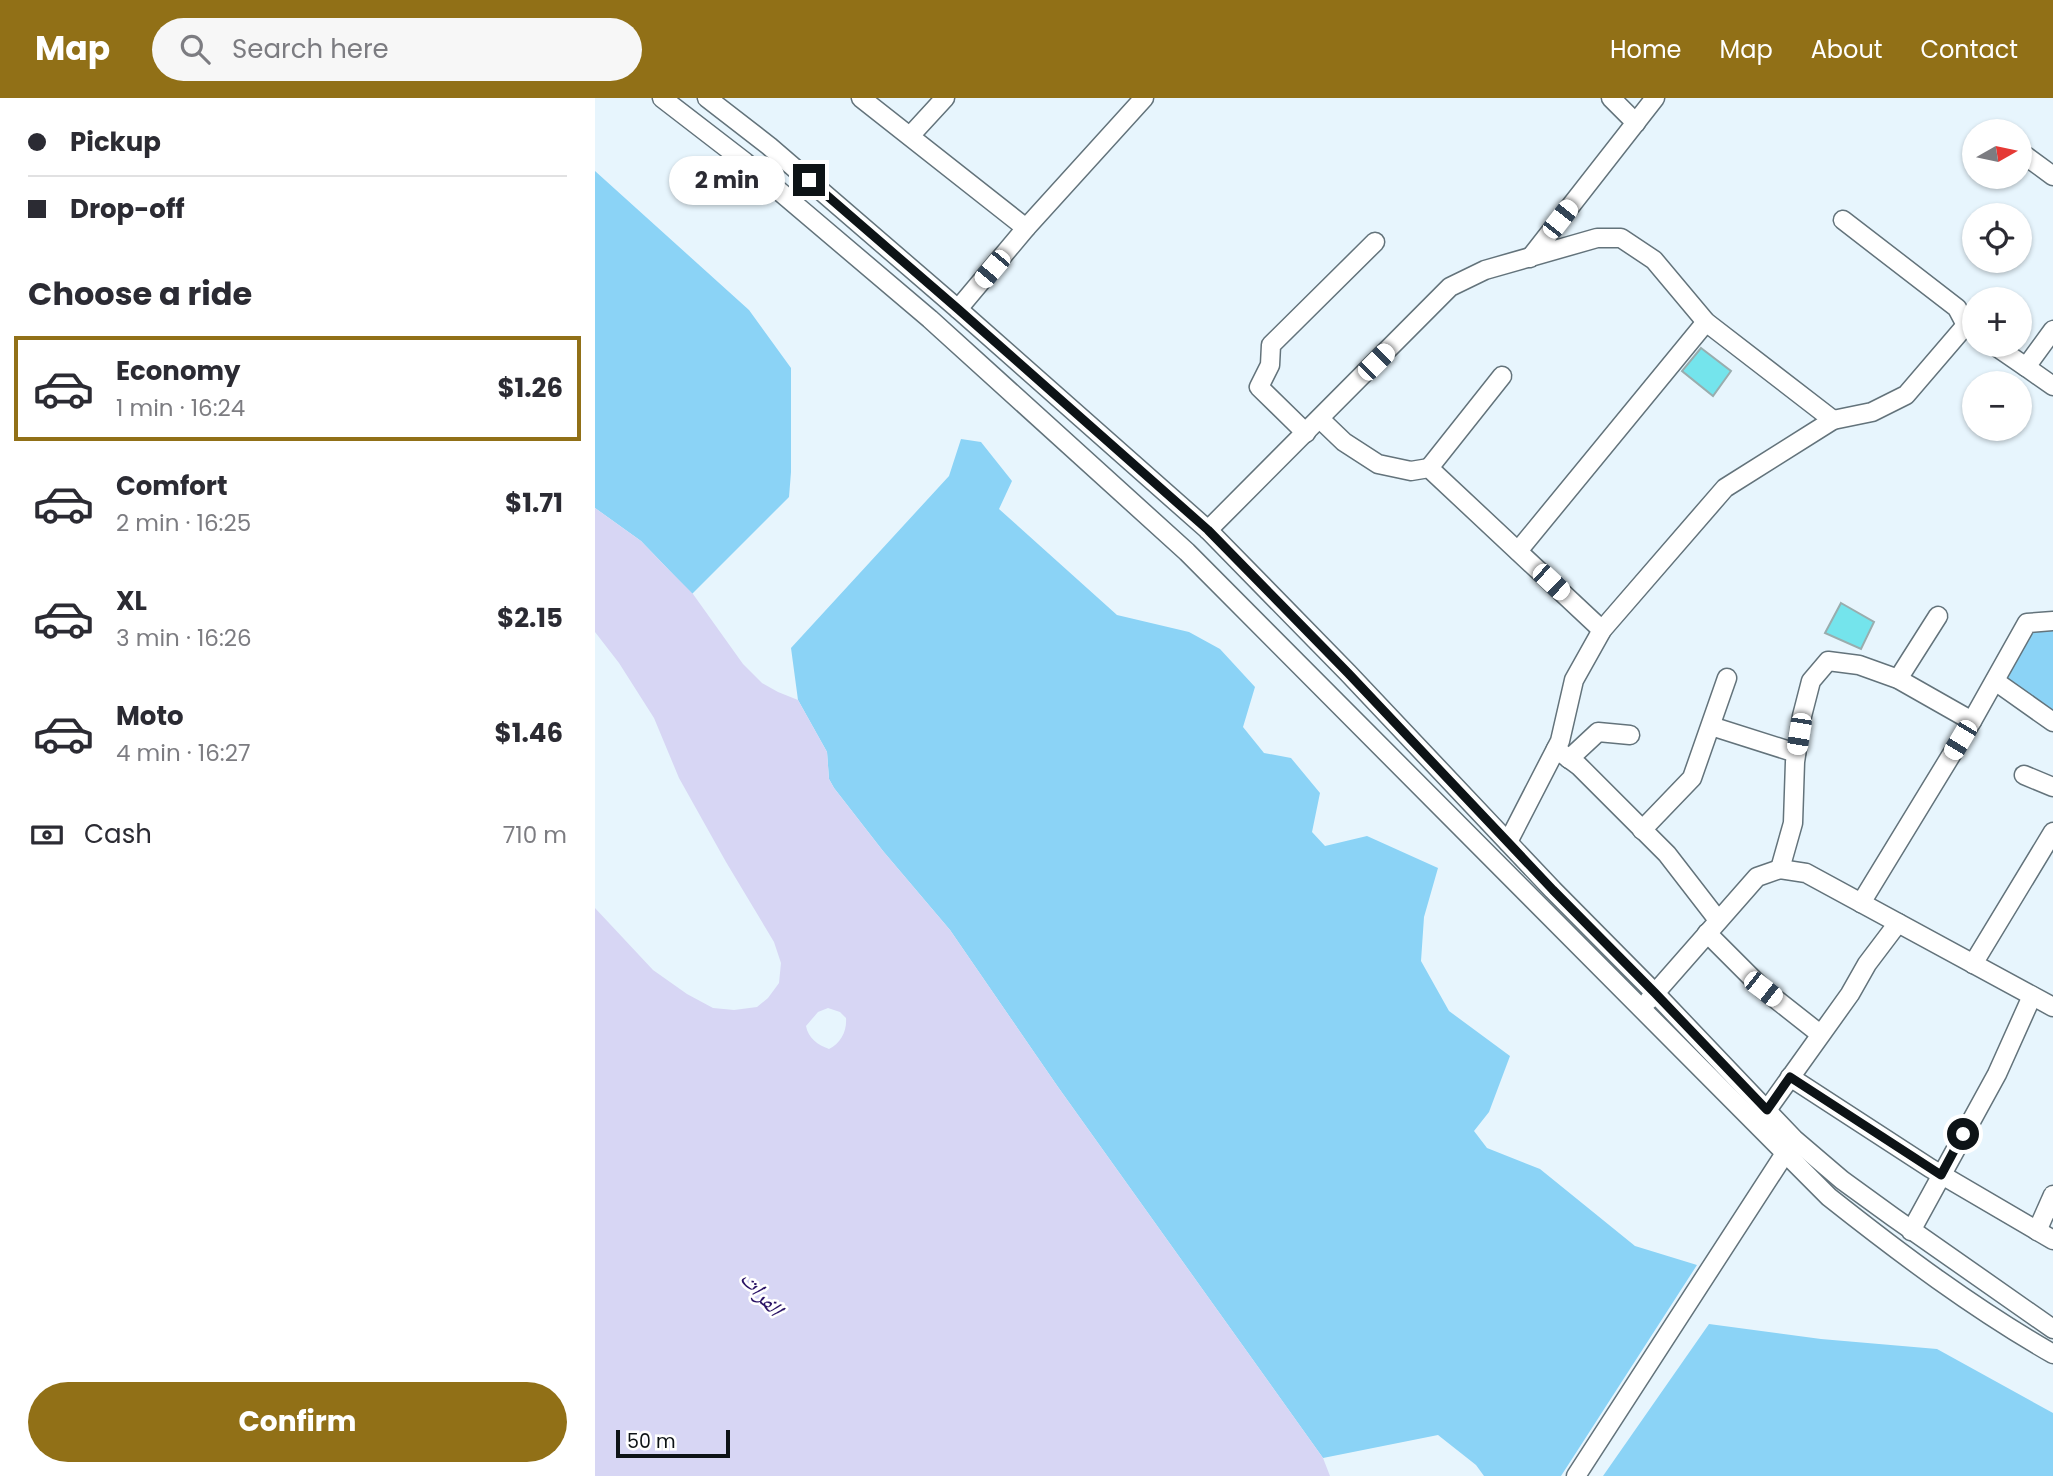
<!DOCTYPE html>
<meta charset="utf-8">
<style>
:root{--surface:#fff;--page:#f7f7f7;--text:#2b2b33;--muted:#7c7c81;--line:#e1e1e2;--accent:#917017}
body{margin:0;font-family:Poppins,"Noto Naskh Arabic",sans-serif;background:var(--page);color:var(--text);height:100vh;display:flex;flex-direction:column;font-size:26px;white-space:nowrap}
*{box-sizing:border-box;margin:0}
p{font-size:23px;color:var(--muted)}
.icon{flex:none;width:38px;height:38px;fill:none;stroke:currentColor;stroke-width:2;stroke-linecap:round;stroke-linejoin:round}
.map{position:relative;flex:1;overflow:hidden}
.side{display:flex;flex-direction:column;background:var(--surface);width:595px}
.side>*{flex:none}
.banner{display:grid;align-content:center;height:154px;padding:0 28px;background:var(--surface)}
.needle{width:46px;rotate:81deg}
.fabs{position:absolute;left:1367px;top:21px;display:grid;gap:14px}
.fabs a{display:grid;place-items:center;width:70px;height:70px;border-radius:50%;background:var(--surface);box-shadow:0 2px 5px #0004;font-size:35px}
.scale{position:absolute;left:21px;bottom:18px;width:114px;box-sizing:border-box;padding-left:7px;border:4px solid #0d1316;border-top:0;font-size:19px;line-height:24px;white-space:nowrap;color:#0d1316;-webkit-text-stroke:5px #fff;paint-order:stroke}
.end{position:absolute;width:32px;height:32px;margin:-16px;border:9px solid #0d1316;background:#fff;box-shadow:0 0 0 4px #fff}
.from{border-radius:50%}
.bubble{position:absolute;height:49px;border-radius:24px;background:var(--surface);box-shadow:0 2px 5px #0004;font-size:23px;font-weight:700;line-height:49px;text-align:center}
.car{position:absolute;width:21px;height:42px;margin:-21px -10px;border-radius:9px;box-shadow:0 0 5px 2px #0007;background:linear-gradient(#fff 24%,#345 0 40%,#fff 0 76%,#345 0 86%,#fff 0)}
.banner b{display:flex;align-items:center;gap:24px;height:66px;font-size:26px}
.banner b+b{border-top:2px solid var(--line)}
.banner i{width:18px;height:18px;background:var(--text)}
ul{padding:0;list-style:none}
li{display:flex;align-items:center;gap:21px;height:105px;margin:0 14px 10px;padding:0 14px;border:4px solid transparent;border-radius:0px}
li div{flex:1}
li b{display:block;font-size:26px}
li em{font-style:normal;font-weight:700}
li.active{border-color:var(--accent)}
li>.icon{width:63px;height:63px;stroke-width:1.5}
h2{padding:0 28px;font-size:32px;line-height:84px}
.pay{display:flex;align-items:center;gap:18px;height:77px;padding:0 28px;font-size:26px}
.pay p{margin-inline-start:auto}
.action{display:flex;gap:14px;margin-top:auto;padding:14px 28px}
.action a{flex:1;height:80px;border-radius:42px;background:var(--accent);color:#fff;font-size:28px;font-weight:700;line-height:80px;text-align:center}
header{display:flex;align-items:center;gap:42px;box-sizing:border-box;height:98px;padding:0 35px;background:var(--accent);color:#fff}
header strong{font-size:33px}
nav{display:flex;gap:38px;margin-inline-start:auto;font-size:24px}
.search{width:490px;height:63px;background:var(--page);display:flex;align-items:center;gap:18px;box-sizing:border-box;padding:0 24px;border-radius:38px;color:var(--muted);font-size:26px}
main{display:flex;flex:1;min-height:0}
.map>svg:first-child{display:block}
</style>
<header>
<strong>Map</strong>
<div class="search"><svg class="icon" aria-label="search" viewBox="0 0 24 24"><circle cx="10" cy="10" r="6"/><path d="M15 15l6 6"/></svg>Search here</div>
<nav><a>Home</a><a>Map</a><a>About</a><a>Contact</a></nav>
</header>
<main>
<section class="side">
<div class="banner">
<b><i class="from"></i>Pickup</b>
<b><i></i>Drop-off</b>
</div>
<h2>Choose a ride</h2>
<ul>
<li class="active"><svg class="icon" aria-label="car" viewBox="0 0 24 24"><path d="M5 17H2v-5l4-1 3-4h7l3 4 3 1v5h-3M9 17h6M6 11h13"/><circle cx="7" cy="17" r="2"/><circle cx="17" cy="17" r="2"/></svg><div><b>Economy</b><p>1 min · 16:24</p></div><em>$1.26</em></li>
<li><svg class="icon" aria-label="car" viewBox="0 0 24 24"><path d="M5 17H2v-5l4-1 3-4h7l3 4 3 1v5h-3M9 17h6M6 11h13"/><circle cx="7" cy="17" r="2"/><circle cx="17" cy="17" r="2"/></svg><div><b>Comfort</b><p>2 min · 16:25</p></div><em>$1.71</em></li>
<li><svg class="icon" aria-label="car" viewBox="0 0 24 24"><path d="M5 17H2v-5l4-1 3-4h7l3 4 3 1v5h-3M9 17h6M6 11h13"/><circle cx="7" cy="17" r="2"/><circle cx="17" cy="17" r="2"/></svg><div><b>XL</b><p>3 min · 16:26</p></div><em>$2.15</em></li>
<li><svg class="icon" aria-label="car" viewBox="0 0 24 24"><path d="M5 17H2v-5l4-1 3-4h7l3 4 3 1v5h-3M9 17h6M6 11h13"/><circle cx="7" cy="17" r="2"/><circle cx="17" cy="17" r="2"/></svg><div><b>Moto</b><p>4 min · 16:27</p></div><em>$1.46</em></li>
</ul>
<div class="pay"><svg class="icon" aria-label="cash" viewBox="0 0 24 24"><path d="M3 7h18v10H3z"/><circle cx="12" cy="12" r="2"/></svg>Cash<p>710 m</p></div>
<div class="action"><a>Confirm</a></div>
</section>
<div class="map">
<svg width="1458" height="1378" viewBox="0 0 1458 1378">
<rect width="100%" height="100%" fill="#e7f5fd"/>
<g fill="#8bd3f6">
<path d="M0 73 154 212 196 270V374L194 399 97 496 46 443 0 410Z"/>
<path d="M366 341 386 344 417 383 404 411 522 517 594 534 625 551 660 589 648 629 669 655 696 660 725 695 717 734 730 748 772 738 843 770 829 819 826 863 854 913 915 958 894 1014 879 1033 892 1050 945 1071 1040 1148 1102 1167 966 1378H889L881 1367 843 1337 728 1360 463 989 355 832 288 753 239 690 234 681 232 654 203 602 196 550 354 378Z"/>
<path d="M1458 527V618L1413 581 1409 575 1431 534Z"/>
<path d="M1114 1226 1226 1241 1342 1251 1458 1315V1378H1008Z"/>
</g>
<path fill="#d7d6f4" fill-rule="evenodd" d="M0 410 46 443 74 472 98 496 148 566 167 585 183 594 203 602 232 654 234 681 239 690 288 753 355 832 463 989 728 1360 735 1378H0V810L58 872 92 896 118 910 139 912 162 909 173 900 184 885 186 865 179 844 131 764 84 680 59 620 24 565 0 534ZM233 910 245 914 251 920C252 933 246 945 234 951 223 947 213 940 211 928L223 914Z"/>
<g fill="#74e4ec" stroke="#99adae" stroke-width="2">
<path d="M1106 250 1136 273 1118 298 1087 273Z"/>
<path d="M1246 505 1279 524 1266 551 1230 535Z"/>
</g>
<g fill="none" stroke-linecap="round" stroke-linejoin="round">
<defs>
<g id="minor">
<path d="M67 0 150 64 335 221 592 454 1234 1099C1306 1156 1378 1210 1458 1256"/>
<path d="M112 0 174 48 363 211 613 432 753 575 958 792 1060 895 1199 1041 1247 1082 1298 1119 1458 1231"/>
<path d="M266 0 431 130"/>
<path d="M1016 0 1041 25"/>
<path d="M315 38 350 0"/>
<path d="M1424 53 1458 78"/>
<path d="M1248 122 1362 210 1371 227 1379 233"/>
<path d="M935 160 1060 0"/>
<path d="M363 211 431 130 549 0"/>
<path d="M1399 247 1431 269 1458 232"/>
<path d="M1431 269 1458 288"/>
<path d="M725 321 749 344 783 366 816 373 834 370 1007 532"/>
<path d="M711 335 664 289 675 267 676 247 780 144"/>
<path d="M834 370 907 278"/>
<path d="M613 432 855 189 890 172 1002 140H1026L1059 162 1111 224 1238 322"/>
<path d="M923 453 1111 224"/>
<path d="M1303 581 1343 518"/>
<path d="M1400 583 1458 624"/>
<path d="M1116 628 1201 655"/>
<path d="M961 651 984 668 1072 756 1123 822"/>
<path d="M974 661 1003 634 1035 637"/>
<path d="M1429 677 1458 689"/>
<path d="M1047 732 1097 680 1132 580"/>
<path d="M913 744 965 643 979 582 1007 532 1130 390 1238 322 1277 314 1311 297 1371 227"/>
<path d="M1185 771 1198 725 1200 664 1207 618 1216 583 1233 563 1264 567 1303 581 1377 623"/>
<path d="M1266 805 1377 623 1432 525 1458 523"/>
<path d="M1112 835 1168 891 1225 936"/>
<path d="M1378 866 1458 734"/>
<path d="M1054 902 1162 779 1185 771 1211 775 1458 909"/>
<path d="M1195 979 1335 1070 1458 1142"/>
<path d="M1172 1012 1255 896 1272 866 1303 825"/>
<path d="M1316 1133 1402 976 1437 898"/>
<path d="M1442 1133 1458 1097"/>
<path d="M981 1378 1196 1046"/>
</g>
</defs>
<use href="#minor" stroke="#63737b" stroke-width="21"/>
<use href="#minor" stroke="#fff" stroke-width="18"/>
</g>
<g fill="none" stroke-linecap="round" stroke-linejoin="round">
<path stroke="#0d1316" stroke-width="9" d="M214 82 363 211 613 432 753 575 958 792 1060 895 1172 1012 1195 979 1346 1077 1368 1036"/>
</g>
<g text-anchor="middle" stroke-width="5" stroke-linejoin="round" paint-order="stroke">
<g font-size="23" font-style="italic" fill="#2a1365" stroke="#fff">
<text transform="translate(167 1195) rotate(48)" y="8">الفرات</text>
</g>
</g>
</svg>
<div class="fabs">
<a><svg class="needle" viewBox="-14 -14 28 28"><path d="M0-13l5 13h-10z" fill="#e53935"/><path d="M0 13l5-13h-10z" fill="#7c7c81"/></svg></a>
<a><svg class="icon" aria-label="locate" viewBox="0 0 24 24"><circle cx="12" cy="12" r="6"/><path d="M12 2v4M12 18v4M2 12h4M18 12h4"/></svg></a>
<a>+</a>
<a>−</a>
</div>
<div class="scale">50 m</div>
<i class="end from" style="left:1368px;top:1036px"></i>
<i class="end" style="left:214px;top:82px"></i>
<div class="bubble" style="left:74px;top:58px;width:116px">2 min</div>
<i class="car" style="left:965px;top:121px;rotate:38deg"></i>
<i class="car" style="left:397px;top:171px;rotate:220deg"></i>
<i class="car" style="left:781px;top:264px;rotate:45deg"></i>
<i class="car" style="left:956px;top:484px;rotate:133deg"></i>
<i class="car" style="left:1204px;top:636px;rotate:189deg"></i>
<i class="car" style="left:1365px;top:642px;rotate:211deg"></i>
<i class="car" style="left:1168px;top:891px;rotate:128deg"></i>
</div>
</main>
